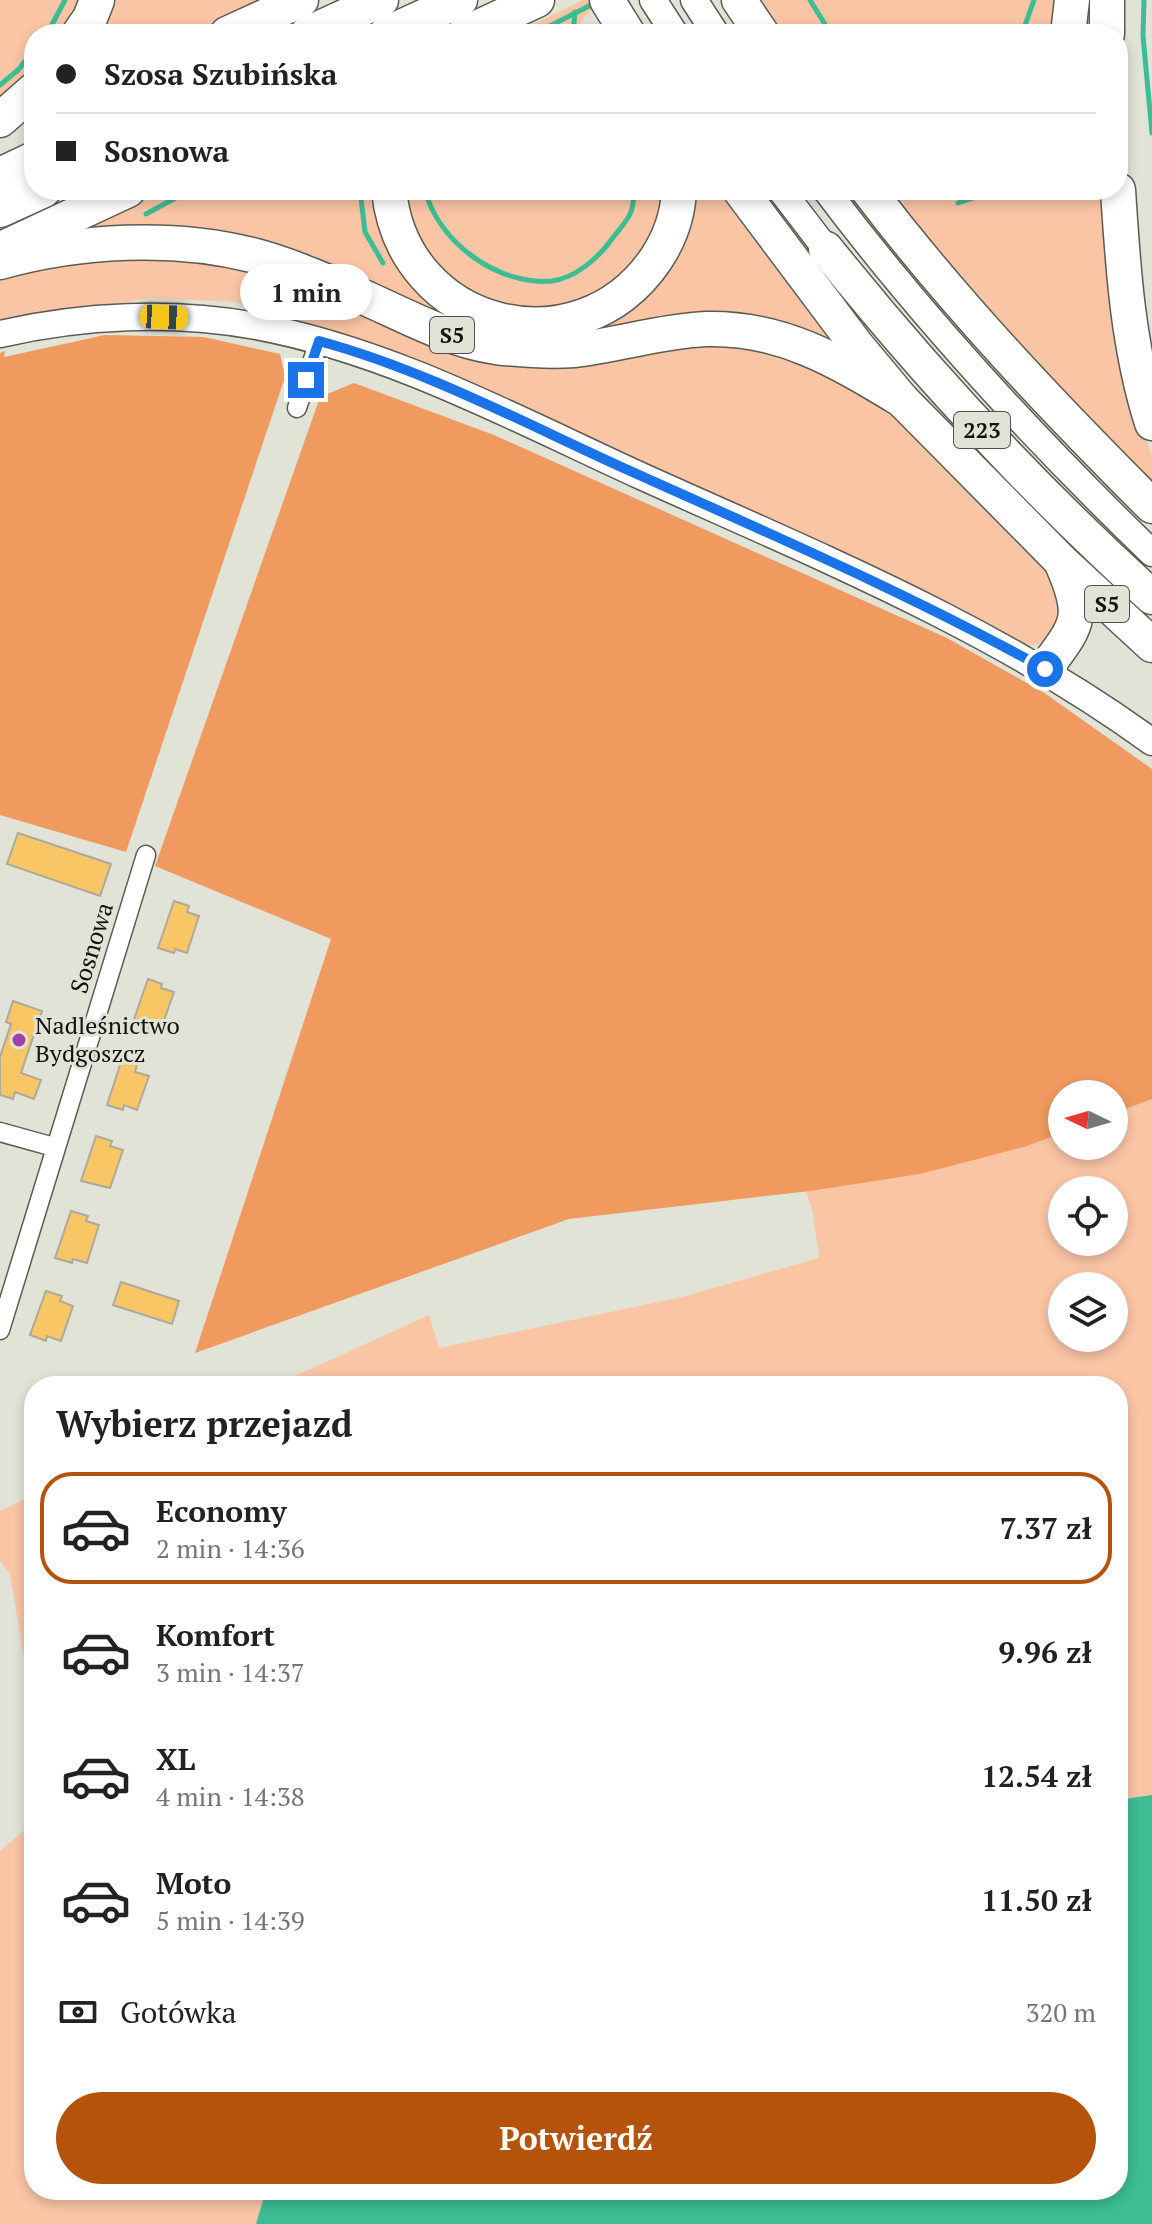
<!DOCTYPE html>
<html lang="pl">
<meta charset="utf-8">
<style>
:root{--surface:#fff;--page:#f2f2f2;--text:#222;--muted:#767676;--line:#e0e0e0;--accent:#b45309}
body{margin:0;font-family:"PT Serif",serif;background:var(--page);color:var(--text);height:100vh;display:flex;flex-direction:column;font-size:30px;white-space:nowrap}
*{box-sizing:border-box;margin:0}
p{font-size:26px;color:var(--muted)}
.icon{flex:none;width:44px;height:44px;fill:none;stroke:currentColor;stroke-width:2;stroke-linecap:round;stroke-linejoin:round}
.map{position:relative;flex:1;overflow:hidden}
.sheet{position:absolute;left:24px;top:1376px;width:1104px;height:824px;display:flex;flex-direction:column;background:var(--surface);border-radius:32px;box-shadow:0 4px 12px #0003}
.sheet>*{flex:none}
.banner{position:absolute;left:24px;top:24px;width:1104px;height:176px;border-radius:32px;box-shadow:0 4px 12px #0003;display:grid;align-content:center;height:176px;padding:0 32px;background:var(--surface)}
.needle{width:52px;rotate:275deg}
.controls{position:absolute;left:1048px;top:1080px;display:grid;gap:16px}
.controls a{display:grid;place-items:center;width:80px;height:80px;border-radius:50%;background:var(--surface);box-shadow:0 4px 12px #0003;font-size:40px}
.end{position:absolute;width:36px;height:36px;margin:-18px;border:10px solid #1a73e8;background:#fff;box-shadow:0 0 0 4px #fff}
.from{border-radius:50%}
.bubble{position:absolute;height:56px;border-radius:28px;background:var(--surface);box-shadow:0 4px 12px #0003;font-size:26px;font-weight:600;line-height:56px;text-align:center}
.car{position:absolute;width:24px;height:48px;margin:-24px -12px;border-radius:10px;box-shadow:0 0 6px 2px #0007;background:linear-gradient(#f5c518 24%,#345 0 40%,#f5c518 0 76%,#345 0 86%,#f5c518 0)}
.banner b{display:flex;align-items:center;gap:28px;height:76px;font-size:30px}
.banner b+b{border-top:2px solid var(--line)}
.banner i{width:20px;height:20px;background:var(--text)}
ul{padding:0;list-style:none}
li{display:flex;align-items:center;gap:24px;height:112px;margin:0 16px 12px;padding:0 16px;border:4px solid transparent;border-radius:32px}
li div{flex:1}
li b{display:block;font-size:30px}
li em{font-style:normal;font-weight:600}
li.current{border-color:var(--accent)}
li>.icon{width:72px;height:72px;stroke-width:1.5}
h2{padding:0 32px;font-size:36px;line-height:96px}
.pay{display:flex;align-items:center;gap:20px;height:88px;padding:0 32px;font-size:30px}
.pay p{margin-inline-start:auto}
.primary-button{display:flex;gap:16px;margin-top:auto;padding:16px 32px}
.primary-button a{flex:1;height:92px;border-radius:48px;background:var(--accent);color:#fff;font-size:32px;font-weight:600;line-height:92px;text-align:center}
.map>svg:first-child{display:block}
</style>
<div class="map">
<svg width="1152" height="2224" viewBox="0 0 1152 2224">
<rect width="100%" height="100%" fill="#e2e3d7"/>
<g fill="#fac5a5" fill-rule="evenodd">
<path d="M0 0H81L62 34H34C34 79 36 76 0 105Z"/>
<path d="M107 0H272L197 34H89Z"/>
<path d="M583 0H589L593 8 582 20 578 34H513Z"/>
<path d="M756 0H1063L1058 34H777Z"/>
<path d="M146 190H380L423 288 599 322 691 190H725L852 353 685 322 498 338 372 292 45 235Z"/>
<path d="M400 190H671L634 273 565 313 486 306 423 257Z"/>
<path d="M881 190H1108L1132 399 1152 456V492Z"/>
<path d="M90 254 242 265 382 321 715 340 791 349 872 396 1050 574 1064 619 1044 644 1022 646 313 327 235 302 149 298 0 324V272Z"/>
<path d="M1152 1077V1818L1118 1824V1386H273L429 1315 439 1348 682 1297 819 1258 813 1214 789 1131 1062 1122V1146H1114V1096ZM1062 1190H1114V1242H1062ZM1062 1286H1114V1338H1062Z"/>
<path d="M34 1495V1717L10 1574 0 1561V1511Z"/>
<path d="M34 1822V2190H266L256 2224H0V1851Z"/>
</g>
<g fill="#f19a60">
<path d="M105 335 204 337 280 354 285 377 126 852 0 815V353L5 351 4 357Z"/>
<path d="M354 383 494 435 947 638 1043 692 1152 769V1099L1114 1113V1094H1062V1133L1024 1147 920 1174 810 1191 569 1219 195 1353 331 939 155 866 320 397Z"/>
</g>
<path fill="#3cbd94" d="M1152 1795V2224H256L266 2190H1118V1800Z"/>
<g fill="none" stroke-linecap="round" stroke-linejoin="round">
<g stroke="#3cbd94" stroke-width="5">
<path d="M810 0 831 34"/>
<path d="M1144 0 1143 36 1152 133"/>
<path d="M47 34 65 0"/>
<path d="M534 34 597 2"/>
<path d="M573 34 575 12"/>
<path d="M1022 34 1034 0"/>
<path d="M0 85 18 70 34 50"/>
<path d="M360 190 365 232 383 263"/>
<path d="M425 190C438 242 498 286 552 281 576 278 599 257 612 239 627 219 634 216 634 190"/>
<path d="M958 203 997 190"/>
<path d="M146 214 190 190"/>
</g>
</g>
<g fill="#f8c665" stroke="#aea89d" stroke-width="2">
<path d="M18 833 111 864 100 896 7 864Z"/>
<path d="M174 901 189 906 187 912 199 916 187 953 175 949 174 953 158 948Z"/>
<path d="M148 979 162 984 161 988 174 992 161 1029 149 1025 148 1030 132 1025Z"/>
<path d="M13 1001 42 1011 21 1073 41 1080 34 1099 15 1092 13 1099 0 1095V1057L11 1024 6 1022Z"/>
<path d="M122 1059 137 1064 135 1072 149 1076 137 1110 124 1105 123 1110 107 1105Z"/>
<path d="M96 1136 112 1141 110 1146 123 1150 110 1188 81 1181Z"/>
<path d="M71 1211 88 1216 86 1221 99 1225 87 1263 73 1259 72 1263 55 1258Z"/>
<path d="M121 1282 179 1301 172 1324 113 1305Z"/>
<path d="M46 1291 62 1296 60 1301 73 1306 61 1341 47 1336 46 1341 30 1335Z"/>
</g>
<g fill="none" stroke-linecap="round" stroke-linejoin="round">
<defs>
<g id="street">
<path d="M297 408 319 341"/>
<path d="M0 1132 54 1147"/>
<path d="M0 1330 146 855"/>
</g>
<g id="secondary">
<path d="M653 0 675 34"/>
<path d="M694 0 716 34"/>
<path d="M781 190 826 249"/>
<path d="M826 190C924 320 1035 440 1152 553"/>
<path d="M0 334C83 315 172 311 256 326 391 351 516 419 641 476 816 555 996 628 1152 742"/>
</g>
<g id="highway">
<path d="M607 0 628 34"/>
<path d="M739 0 762 34"/>
<path d="M79 34 90 18 97 0"/>
<path d="M227 34 301 0"/>
<path d="M307 34 381 0"/>
<path d="M386 34 460 0"/>
<path d="M464 34 537 0"/>
<path d="M1068 34 1072 0"/>
<path d="M1107 34V0"/>
<path d="M0 120 34 90"/>
<path d="M0 175 34 159"/>
<path d="M389 190C402 329 578 374 656 259 670 238 678 215 679 190"/>
<path d="M740 190 857 346 902 400 1062 562 1152 645"/>
<path d="M868 190C954 303 1051 405 1152 506"/>
<path d="M1118 190C1123 269 1128 347 1152 423"/>
<path d="M0 210 44 190"/>
<path d="M8 246 128 190"/>
<path d="M826 249C926 374 1034 490 1152 597"/>
<path d="M0 262C79 240 172 235 252 255 287 264 321 279 354 293 399 312 447 340 496 347 522 350 548 352 574 350 618 345 661 331 706 329 783 327 839 362 902 400"/>
<path d="M1045 669C1077 625 1086 619 1063 566"/>
</g>
</defs>
<use href="#street" stroke="#5b5c51" stroke-width="21"/>
<use href="#secondary" stroke="#5b5c51" stroke-width="29"/>
<use href="#highway" stroke="#5b5c51" stroke-width="37"/>
<use href="#street" stroke="#fff" stroke-width="18"/>
<use href="#secondary" stroke="#fff" stroke-width="26"/>
<use href="#highway" stroke="#fff" stroke-width="34"/>
</g>
<g fill="none" stroke-linecap="round" stroke-linejoin="round">
<path stroke="#1a73e8" stroke-width="10" d="M306 380 319 341C426 370 526 424 628 470 768 533 910 594 1045 669"/>
</g>
<circle fill="#a33fa4" stroke="#e2e3d7" stroke-width="3" cx="19" cy="1040" r="8"/>
<g text-anchor="middle" stroke-width="6" stroke-linejoin="round" paint-order="stroke">
<g fill="#e2e3d7" stroke="#50514a" stroke-width="2">
<rect x="430" y="317" width="44" height="36" rx="6"/>
<rect x="954" y="412" width="56" height="36" rx="6"/>
<rect x="1085" y="586" width="44" height="36" rx="6"/>
</g>
<g font-size="22" font-weight="bold" fill="#12120e">
<text x="452" y="343">S5</text>
<text x="982" y="438">223</text>
<text x="1107" y="612">S5</text>
</g>
<g font-size="24" fill="#12120e" stroke="#e2e3d7">
<text transform="translate(92 948) rotate(-73)" y="8">Sosnowa</text>
</g>
<g font-size="24" fill="#12120e" stroke="#e2e3d7" text-anchor="start">
<text x="35" y="1034">Nadleśnictwo<tspan x="35" dy="28">Bydgoszcz</tspan></text>
</g>
</g>
</svg>
<div class="controls">
<a><svg class="needle" viewBox="-14 -14 28 28"><path d="M0-13l5 13h-10z" fill="#e53935"/><path d="M0 13l5-13h-10z" fill="#767676"/></svg></a>
<a><svg class="icon" aria-label="locate" viewBox="0 0 24 24"><circle cx="12" cy="12" r="6"/><path d="M12 2v4M12 18v4M2 12h4M18 12h4"/></svg></a>
<a><svg class="icon" aria-label="layers" viewBox="0 0 24 24"><path d="M12 4l9 5-9 5-9-5zM3 14l9 5 9-5"/></svg></a>
</div>
<i class="end from" style="left:1045px;top:669px"></i>
<i class="end" style="left:306px;top:380px"></i>
<div class="bubble" style="left:240px;top:264px;width:132px">1 min</div>
<i class="car" style="left:164px;top:317px;rotate:92deg"></i>
<div class="banner">
<b><i class="from"></i>Szosa Szubińska</b>
<b><i></i>Sosnowa</b>
</div>
<section class="sheet">
<h2>Wybierz przejazd</h2>
<ul>
<li class="current"><svg class="icon" aria-label="car" viewBox="0 0 24 24"><path d="M5 17H2v-5l4-1 3-4h7l3 4 3 1v5h-3M9 17h6M6 11h13"/><circle cx="7" cy="17" r="2"/><circle cx="17" cy="17" r="2"/></svg><div><b>Economy</b><p>2 min · 14:36</p></div><em>7.37 zł</em></li>
<li><svg class="icon" aria-label="car" viewBox="0 0 24 24"><path d="M5 17H2v-5l4-1 3-4h7l3 4 3 1v5h-3M9 17h6M6 11h13"/><circle cx="7" cy="17" r="2"/><circle cx="17" cy="17" r="2"/></svg><div><b>Komfort</b><p>3 min · 14:37</p></div><em>9.96 zł</em></li>
<li><svg class="icon" aria-label="car" viewBox="0 0 24 24"><path d="M5 17H2v-5l4-1 3-4h7l3 4 3 1v5h-3M9 17h6M6 11h13"/><circle cx="7" cy="17" r="2"/><circle cx="17" cy="17" r="2"/></svg><div><b>XL</b><p>4 min · 14:38</p></div><em>12.54 zł</em></li>
<li><svg class="icon" aria-label="car" viewBox="0 0 24 24"><path d="M5 17H2v-5l4-1 3-4h7l3 4 3 1v5h-3M9 17h6M6 11h13"/><circle cx="7" cy="17" r="2"/><circle cx="17" cy="17" r="2"/></svg><div><b>Moto</b><p>5 min · 14:39</p></div><em>11.50 zł</em></li>
</ul>
<div class="pay"><svg class="icon" aria-label="cash" viewBox="0 0 24 24"><path d="M3 7h18v10H3z"/><circle cx="12" cy="12" r="2"/></svg>Gotówka<p>320 m</p></div>
<div class="primary-button"><a>Potwierdź</a></div>
</section>
</div>
